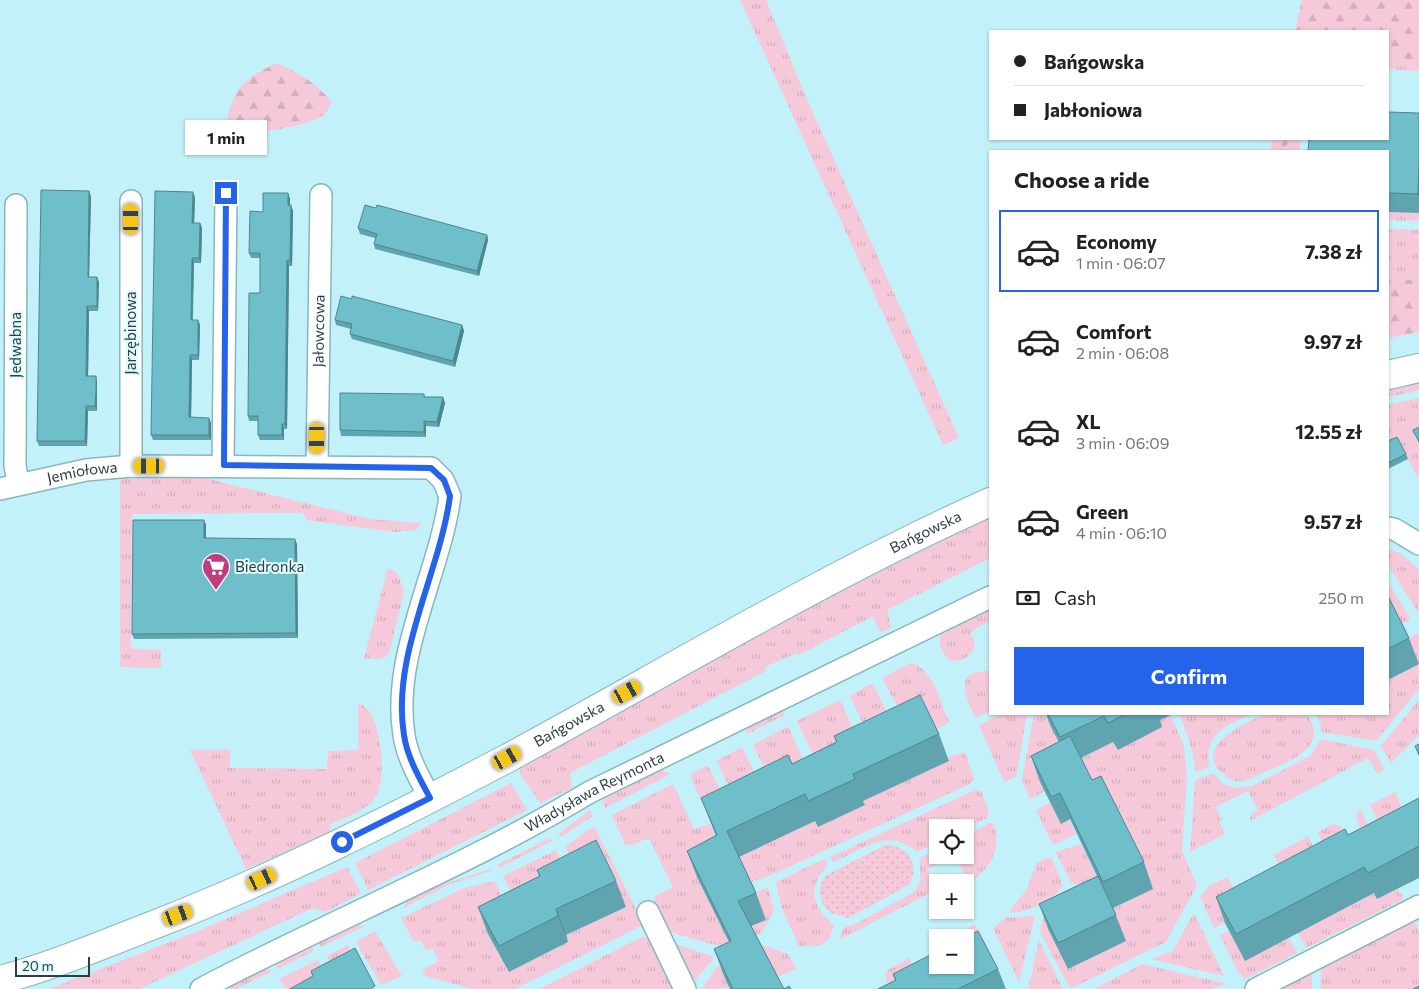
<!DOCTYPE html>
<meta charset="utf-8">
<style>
:root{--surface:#fff;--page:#f6f6f6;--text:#222;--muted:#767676;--line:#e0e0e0;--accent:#2563eb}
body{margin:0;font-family:Commissioner,sans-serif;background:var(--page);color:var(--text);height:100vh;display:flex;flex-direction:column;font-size:19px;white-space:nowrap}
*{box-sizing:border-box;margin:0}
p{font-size:16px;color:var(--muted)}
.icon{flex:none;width:28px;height:28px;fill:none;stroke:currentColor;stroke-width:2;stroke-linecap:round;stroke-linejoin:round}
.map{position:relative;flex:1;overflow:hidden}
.panel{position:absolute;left:989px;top:150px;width:400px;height:565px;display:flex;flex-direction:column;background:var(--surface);border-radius:0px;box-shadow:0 1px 4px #0004}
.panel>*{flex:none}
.top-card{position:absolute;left:989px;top:30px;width:400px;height:110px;border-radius:0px;box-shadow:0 1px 4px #0004;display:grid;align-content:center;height:110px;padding:0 25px;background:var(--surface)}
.buttons{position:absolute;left:929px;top:819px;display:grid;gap:10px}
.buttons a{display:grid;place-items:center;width:45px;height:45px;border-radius:0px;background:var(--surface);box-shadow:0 1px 4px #0004;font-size:25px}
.scale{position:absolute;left:15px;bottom:12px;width:75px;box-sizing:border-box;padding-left:5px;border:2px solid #2b3e41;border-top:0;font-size:14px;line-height:18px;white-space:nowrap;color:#2b3e41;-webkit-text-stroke:4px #dffbff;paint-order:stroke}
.end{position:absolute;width:22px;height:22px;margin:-11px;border:6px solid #2563eb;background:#fff;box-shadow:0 0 0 2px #fff}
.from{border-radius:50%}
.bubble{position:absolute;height:35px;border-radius:0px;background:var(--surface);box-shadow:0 1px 4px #0004;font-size:16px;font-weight:700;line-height:35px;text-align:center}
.car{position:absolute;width:15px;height:30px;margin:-15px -8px;border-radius:6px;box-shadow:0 0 4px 1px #0007;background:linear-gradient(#f5c518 24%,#345 0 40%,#f5c518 0 76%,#345 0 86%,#f5c518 0)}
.top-card b{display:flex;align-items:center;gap:18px;height:48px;font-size:19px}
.top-card b+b{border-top:1px solid var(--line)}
.top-card i{width:12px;height:12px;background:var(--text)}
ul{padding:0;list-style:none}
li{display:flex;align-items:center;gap:15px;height:82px;margin:0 10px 8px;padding:0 15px;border:2px solid transparent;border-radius:0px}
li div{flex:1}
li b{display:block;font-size:19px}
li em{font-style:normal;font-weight:700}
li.active{border-color:var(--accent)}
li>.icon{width:45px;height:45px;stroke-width:1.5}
h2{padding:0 25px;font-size:22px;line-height:60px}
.pay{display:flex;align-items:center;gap:12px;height:55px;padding:0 25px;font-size:19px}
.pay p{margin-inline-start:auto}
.primary-button{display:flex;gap:10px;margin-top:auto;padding:10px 25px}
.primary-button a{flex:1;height:58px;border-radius:0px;background:var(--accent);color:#fff;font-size:20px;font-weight:700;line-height:58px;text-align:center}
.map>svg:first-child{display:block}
</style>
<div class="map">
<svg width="1419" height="989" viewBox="0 0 1419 989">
<defs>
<pattern id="grass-tufts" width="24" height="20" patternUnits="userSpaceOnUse" patternTransform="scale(1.25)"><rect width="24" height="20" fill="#f6c9da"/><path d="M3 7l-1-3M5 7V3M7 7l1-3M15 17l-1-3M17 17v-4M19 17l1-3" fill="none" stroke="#d3aebc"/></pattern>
<pattern id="forest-firs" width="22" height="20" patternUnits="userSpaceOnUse" patternTransform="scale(1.25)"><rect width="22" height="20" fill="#f6c9da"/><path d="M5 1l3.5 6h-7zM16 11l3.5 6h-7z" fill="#d3aebc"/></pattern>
<pattern id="park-dots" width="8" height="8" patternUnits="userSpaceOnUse" patternTransform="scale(1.25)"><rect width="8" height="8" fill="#f6c9da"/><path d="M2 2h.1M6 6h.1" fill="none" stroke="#d3aebc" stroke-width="1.8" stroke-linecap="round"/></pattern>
</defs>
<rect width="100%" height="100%" fill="#c2f1f9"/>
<g fill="url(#grass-tufts)">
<path d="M740 0H766L805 95 959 438 943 445Z"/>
<path d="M1388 59 1409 62 1418 71 1388 69Z"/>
<path d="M1291 139H1300V151H1285Z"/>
<path d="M1388 212 1419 213V221L1388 220Z"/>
<path d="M1388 229 1419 230V278L1388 283Z"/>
<path d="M1419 382V390L1388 397V388Z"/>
<path d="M1419 398V433L1415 435 1419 443V480L1399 442 1388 448V405Z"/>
<path d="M201 477 370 519 421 523 416 530 394 532 306 520 303 513 132 514 131 649 161 650V668L120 667V479Z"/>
<path d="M990 517V558L887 610 891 627 883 632 879 630 873 616 799 655 797 653 765 667 766 671 570 773 572 788 540 803 520 774 519 767 739 643 897 559Z"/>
<path d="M1388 548 1401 554 1419 569V614L1388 565Z"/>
<path d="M388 568 398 574 404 592 390 650 386 657 380 659 364 658Z"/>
<path d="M1388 582 1410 618 1409 621 1398 625 1388 606Z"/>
<path d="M990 604V621L970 632 975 643C972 656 963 663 949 660 941 651 938 644 941 632Z"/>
<path d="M1419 633V689L1376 741 1322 732 1320 722 1315 714H1388V680L1406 640Z"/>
<path d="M910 663C932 667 940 700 948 719L949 722 934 731 911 732 882 678Z"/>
<path d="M989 671 990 711 976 718C966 697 952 671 989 671Z"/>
<path d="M870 684 874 686 899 737 875 749 850 696Z"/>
<path d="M1419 700V735L1391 763 1381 746Z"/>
<path d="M837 701 841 702 864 753 825 779 797 721Z"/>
<path d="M358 703C381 709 387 774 377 794 368 811 346 817 329 825L331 832 246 869 190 750H230V768L327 769 328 751 358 750Z"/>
<path d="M783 710 785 715 747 734 745 729Z"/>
<path d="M1002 714H1027L1016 777 1004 782 979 725Z"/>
<path d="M1034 714H1072L1070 764 1040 782 1045 791 1030 799 1022 779Z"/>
<path d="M1155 714H1170L1184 746 1187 777 1182 851 1197 885 1166 942 1072 988 1068 985 1040 932 1044 913 1111 910 1153 888 1101 806 1078 760 1113 742 1118 749 1162 727Z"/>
<path d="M1179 714H1251C1225 727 1205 732 1209 767L1197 772 1195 770C1194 750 1186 732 1179 714Z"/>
<path d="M1265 714H1307C1329 747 1293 760 1267 771 1260 774 1251 780 1242 781 1234 782 1228 779 1222 773 1192 745 1247 723 1265 714Z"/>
<path d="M786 727 789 728 814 784 777 791 753 745Z"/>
<path d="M1321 739 1374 750 1384 769 1378 774 1368 758 1250 821 1251 814 1258 810 1248 791 1216 807 1222 820 1219 821 1225 834 1190 852 1195 780 1214 773 1222 783 1236 788 1252 786 1310 756Z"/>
<path d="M742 747 766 796 728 785 717 761Z"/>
<path d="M965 752 974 779 970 784 762 879 748 882 736 858 815 821 818 827 864 805 863 801 949 761 947 757Z"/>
<path d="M707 766 710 769 731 813 703 805 690 774Z"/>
<path d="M660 770 671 774 605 808 602 800Z"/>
<path d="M511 783 527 810 368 890 355 863Z"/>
<path d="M673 784 694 829 710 824 727 862 754 894 768 887 774 911 761 933 727 948 669 932 654 902 655 896 673 887 649 838 632 845 625 844 612 815Z"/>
<path d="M975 790 981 791 989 811 987 818 965 828H938L937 842 917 852C889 827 863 849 834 862L832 861 830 857Z"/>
<path d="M1395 792 1413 833 1390 845 1370 805Z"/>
<path d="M1050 802 1061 823 1069 820 1076 834 1053 845 1036 810Z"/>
<path d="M1360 808 1379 850 1373 853 1356 818Z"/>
<path d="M590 810 593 816 561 837 558 834Z"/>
<path d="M990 823 995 825C999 854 992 865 970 884L954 855H965V836Z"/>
<path d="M1333 824 1341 827 1351 845 1324 847 1318 832Z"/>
<path d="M594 826 642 921 641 926 515 989H471L426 976 422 970 439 961 432 948 426 951 421 941 414 942 401 918 464 888 495 881 503 900 488 934 509 972 568 942 566 935 626 907 570 855 565 847Z"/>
<path d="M1308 836 1325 871H1281L1274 855Z"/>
<path d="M550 838 552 841 499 868 497 865Z"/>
<path d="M1081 844 1101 884 1091 888 1071 883 1056 852Z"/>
<path d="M556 850 572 883 511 892 503 876Z"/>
<path d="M932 852 938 863 928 869 937 887V893L935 894 937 907 930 893 839 940 844 927 857 923 914 892 920 882V858Z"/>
<path d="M1051 857 1063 885C1051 904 1034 909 1012 913L1010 911 1027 889 1037 862Z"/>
<path d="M822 860H826L827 865C825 870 820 873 818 878 808 899 820 912 834 926L829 939 820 946H799L782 909 776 885 778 881Z"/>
<path d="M347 867 361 893 326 912 313 908 139 989H49L193 933Z"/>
<path d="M490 869 491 871 453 883 403 908 412 895Z"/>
<path d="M1228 877 1245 913 1214 928 1200 896 1210 885Z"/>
<path d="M1398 889 1404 899 1306 948 1298 933 1374 893 1377 899Z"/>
<path d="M1194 913 1224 976 1151 959 1173 951Z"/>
<path d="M1035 916 1019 982 993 928 1005 918Z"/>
<path d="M1412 917 1419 931V989H1321V963Z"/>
<path d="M975 924 989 950 965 962V938L951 937Z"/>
<path d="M355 925 365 926 321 947 318 941Z"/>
<path d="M375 931 402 976 381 985 356 942Z"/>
<path d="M1229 931 1289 938 1297 953 1245 979 1238 972 1220 935Z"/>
<path d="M642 937 650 938 675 989H539Z"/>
<path d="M1039 940 1063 989H1028Z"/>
<path d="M348 945 355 960 334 970 327 956Z"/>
<path d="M678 945 712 956 713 959 696 979H691L676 947Z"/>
<path d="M763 945 788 954 796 969C766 983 736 989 702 989L716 968 726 960Z"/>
<path d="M311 946 314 951 278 969 274 962Z"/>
<path d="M909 958 923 989H889L885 975 888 970Z"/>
<path d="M318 960 332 989H286L280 978Z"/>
<path d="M1142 964 1227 984 1210 989H1094Z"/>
<path d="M268 967 271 972 236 989H231L230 986Z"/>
<path d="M1312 971V989H1269Z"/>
</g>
<g fill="url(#forest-firs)">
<path d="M1302 0H1419V71L1408 62 1388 59V31H1295Z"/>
<path d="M277 63C299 73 316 83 332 102 330 105 327 112 324 115 308 126 255 135 236 132L227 121C233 88 247 76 277 63Z"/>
<path d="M1273 139H1291L1284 151H1270Z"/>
<path d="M1419 278V332L1388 338V283Z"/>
</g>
<path fill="url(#park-dots)" d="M885 845C907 845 921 865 909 885L848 918 831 913 824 906 821 898 820 886 825 876Z"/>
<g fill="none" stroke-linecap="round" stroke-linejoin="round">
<defs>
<g id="street">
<path d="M16 205 15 465 18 484"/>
<path d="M223 465 226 193"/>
<path d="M131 466V201"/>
<path id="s1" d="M317 466 321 195"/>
<path id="s2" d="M0 489 86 470 131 466 431 468 443 480 450 496C440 573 391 655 404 735 407 757 420 779 430 798"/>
<path d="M1388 528 1394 529 1419 544"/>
<path d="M648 912 685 989"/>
<path id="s3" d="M201 989C330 921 465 867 590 792L990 597"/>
<path d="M1256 989 1419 906"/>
</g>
<g id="secondary">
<path d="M1388 375 1419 368"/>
<path id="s4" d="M0 980C53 966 104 944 156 924 276 877 392 819 506 759 667 672 823 577 990 502"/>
</g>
</defs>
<use href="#street" stroke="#88b6bd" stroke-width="24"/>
<use href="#secondary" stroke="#88b6bd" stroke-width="30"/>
<use href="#street" stroke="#fff" stroke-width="21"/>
<use href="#secondary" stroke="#fff" stroke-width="28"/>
</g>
<g fill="#5fa4af">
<path d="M1419 113V213L1388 212V151Z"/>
<path d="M288 193 290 199V205L293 211 292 266H289L287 429H284V440H260L258 435V421H249L248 416 260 293V258H251L249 253 263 212Z"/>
<path d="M91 196 89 277 99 282 98 311H89L88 376H96L97 382V411H88L87 446H39L37 441Z"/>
<path d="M195 197 194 223H200L202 228 201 263H194L193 320H198L200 325 199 360H192L191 417 211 423V440H153L151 435Z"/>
<path d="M358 228 487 235 488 240 479 276 375 249 374 244 375 238 360 234Z"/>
<path d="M335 320 462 325 464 331 455 367 352 339 350 334 351 329 336 325Z"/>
<path d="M424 394 425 397H443L445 403 439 427 426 426V437L341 436 340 430Z"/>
<path d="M1388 441 1406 454 1408 459 1388 469Z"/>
<path d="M204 520 206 525V538L297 544 298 638 134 639 132 634Z"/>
<path d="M1388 596 1409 638 1419 664 1388 680Z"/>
<path d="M1046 714H1173L1160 720 1162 727 1118 750 1113 742 1081 758 1092 780 1144 862 1153 889 1113 908 1126 941 1068 969 1049 931 1039 904 1097 876 1070 819 1061 824 1040 782 1031 756 1059 742 1050 725Z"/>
<path d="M939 734 949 761 863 801 865 805 818 827 815 821 739 857 756 893 766 920 751 926 784 989H791H730L724 976 714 949 729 942 697 877 687 851 716 836 701 798 792 764 836 742 834 736Z"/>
<path d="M1419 798V878L1377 899 1374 893 1245 961 1225 923 1216 897 1348 835Z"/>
<path d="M537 870 616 881 626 907 566 935 568 942 509 972 488 934 478 907 539 876Z"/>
<path d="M998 969 1006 989H878L895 981 893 974Z"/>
</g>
<g fill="#4e868e">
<path d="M1419 163V197L1418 194Z"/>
<path d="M89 191 91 196 89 282 88 277Z"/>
<path d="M193 192 195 197 194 228 192 223Z"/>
<path d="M288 193 290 199V211L288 205Z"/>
<path d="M291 205 293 211 292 266 290 261Z"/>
<path d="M200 223 202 228 201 263 199 258Z"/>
<path d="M487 235 488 240 479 276 477 271Z"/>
<path d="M192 258 194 263 192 325 191 320Z"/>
<path d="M287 260 289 266 287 429 285 424Z"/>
<path d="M97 277 99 282 98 311 97 306Z"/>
<path d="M87 306 89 311 88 381 86 376Z"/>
<path d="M198 320 200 325 199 360 198 355Z"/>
<path d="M462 325 464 331 455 367 453 361Z"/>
<path d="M190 355 192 360 191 422 189 417Z"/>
<path d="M96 376 97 382V411L95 406Z"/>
<path d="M443 397 445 403 439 427 437 422Z"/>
<path d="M86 406 88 411 87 446 85 441Z"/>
<path d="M209 418 211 423V440L209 435Z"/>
<path d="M424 421 426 426V437L424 432Z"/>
<path d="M282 424 284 429V440L282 435Z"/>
<path d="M204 520 206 525V543L204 538Z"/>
<path d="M295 539 297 544 298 638 296 633Z"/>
<path d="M556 909 566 935 568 942 558 916Z"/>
</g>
<g fill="#6fbfcb" stroke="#4e868e">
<path d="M1388 112 1419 113V163L1418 194 1388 193V151H1308L1309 139H1388Z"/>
<path d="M41 190 89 191 88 277H97V306H87L86 376H96V391L95 406H86L85 441H37Z"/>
<path d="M155 191 193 192 192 223H200L199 258H192L191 320H198V355H190L189 417 209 418V435H151Z"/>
<path d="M263 193H288V205H291L290 261 287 260 285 424H282V435H258V416H248L249 293H260V253H249L250 211 263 212Z"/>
<path d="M365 205 376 208 377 205 487 235 477 271 374 244 377 234 358 228Z"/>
<path d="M341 296 352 299V296L462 325 453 361 350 334 352 324 335 320Z"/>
<path d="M340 393 424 394V397H443L437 422 424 421V432L340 430Z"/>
<path d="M1419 427V442L1413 430Z"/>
<path d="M1397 437 1406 454 1388 463V441Z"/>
<path d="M133 520H204V538L295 539 296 633 132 634Z"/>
<path d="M1388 596 1409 638 1388 649Z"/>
<path d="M920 695 939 734 853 774 855 779 808 801 805 794 727 831 756 893 738 901 784 989 789 986 791 989H733L714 949 731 941 687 851 717 835 701 798 788 755 792 764 837 742 834 736Z"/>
<path d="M1048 714H1126L1108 723 1104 716 1060 737Z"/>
<path d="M1070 736 1092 780 1101 776 1144 862 1103 882 1060 793 1051 797 1031 756Z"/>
<path d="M1419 744V755L1415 746Z"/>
<path d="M1419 798V846L1368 873 1364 867 1236 934 1216 897 1345 829 1348 835Z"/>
<path d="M596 840 616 881 556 909 558 916 499 946 478 907 540 876 537 870Z"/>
<path d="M1098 876 1116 915 1058 943 1039 904Z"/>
<path d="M978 931 998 969 958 989H878L896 980 893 974 938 951V965H965V938Z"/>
<path d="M355 948 375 986 370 989H290L313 976 311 971Z"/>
<path d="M1419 986V989H1413Z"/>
</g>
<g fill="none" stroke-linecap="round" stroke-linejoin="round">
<path stroke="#2563eb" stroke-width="6" d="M226 193 224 465 431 468 444 480 450 496C440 573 391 655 404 735 407 757 420 779 430 798L342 842"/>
</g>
<defs>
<symbol id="supermarket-pin" viewBox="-11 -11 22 30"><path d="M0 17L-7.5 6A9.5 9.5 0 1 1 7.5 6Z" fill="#c13b7d" stroke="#dffbff"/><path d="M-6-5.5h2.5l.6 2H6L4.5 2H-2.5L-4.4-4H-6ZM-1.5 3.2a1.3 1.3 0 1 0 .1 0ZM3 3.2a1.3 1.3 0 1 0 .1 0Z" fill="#fff"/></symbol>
</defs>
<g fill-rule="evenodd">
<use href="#supermarket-pin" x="200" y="551" width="32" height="43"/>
</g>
<g text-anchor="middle" stroke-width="4" stroke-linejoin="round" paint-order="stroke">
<g font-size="15" fill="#2b3e41" stroke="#dffbff">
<text dy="5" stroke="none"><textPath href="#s1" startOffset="135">Jałowcowa</textPath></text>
<text transform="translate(131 333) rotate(-90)" y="5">Jarzębinowa</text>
<text transform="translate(16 345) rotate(-90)" y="5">Jedwabna</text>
<text dy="5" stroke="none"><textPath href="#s2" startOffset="84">Jemiołowa</textPath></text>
<text dy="5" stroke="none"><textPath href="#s4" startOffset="1030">Bańgowska</textPath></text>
<text dy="5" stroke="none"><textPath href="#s4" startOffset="625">Bańgowska</textPath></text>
<text dy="5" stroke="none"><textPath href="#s3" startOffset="440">Władysława Reymonta</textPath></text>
</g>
<g font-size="15" fill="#2b3e41" stroke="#dffbff" text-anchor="start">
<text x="235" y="572">Biedronka</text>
</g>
</g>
</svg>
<div class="buttons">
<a><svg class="icon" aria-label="locate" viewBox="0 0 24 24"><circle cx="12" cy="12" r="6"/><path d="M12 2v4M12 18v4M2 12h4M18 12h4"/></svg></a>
<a>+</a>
<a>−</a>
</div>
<div class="scale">20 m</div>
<i class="end from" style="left:342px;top:842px"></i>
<i class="end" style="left:226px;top:193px"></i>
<div class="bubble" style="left:185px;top:120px;width:82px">1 min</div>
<i class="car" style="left:131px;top:219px;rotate:0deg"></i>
<i class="car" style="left:317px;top:438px;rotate:180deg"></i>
<i class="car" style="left:149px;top:466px;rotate:270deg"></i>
<i class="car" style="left:627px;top:692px;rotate:61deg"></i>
<i class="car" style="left:507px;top:758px;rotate:61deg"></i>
<i class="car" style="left:262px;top:879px;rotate:65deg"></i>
<i class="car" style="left:178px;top:915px;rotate:69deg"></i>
<div class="top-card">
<b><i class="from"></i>Bańgowska</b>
<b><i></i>Jabłoniowa</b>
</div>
<section class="panel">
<h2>Choose a ride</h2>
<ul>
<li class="active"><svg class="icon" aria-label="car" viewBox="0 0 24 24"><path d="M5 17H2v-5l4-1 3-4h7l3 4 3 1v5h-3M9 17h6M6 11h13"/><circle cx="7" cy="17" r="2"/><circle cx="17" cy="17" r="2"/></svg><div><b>Economy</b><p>1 min · 06:07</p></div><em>7.38 zł</em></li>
<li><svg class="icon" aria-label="car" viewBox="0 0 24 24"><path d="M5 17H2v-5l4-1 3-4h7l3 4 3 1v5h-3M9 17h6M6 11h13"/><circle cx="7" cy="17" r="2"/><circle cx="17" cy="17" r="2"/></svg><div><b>Comfort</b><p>2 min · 06:08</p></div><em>9.97 zł</em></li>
<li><svg class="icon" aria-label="car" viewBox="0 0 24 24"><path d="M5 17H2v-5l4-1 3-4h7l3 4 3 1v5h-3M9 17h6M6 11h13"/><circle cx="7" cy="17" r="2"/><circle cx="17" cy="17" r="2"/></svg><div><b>XL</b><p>3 min · 06:09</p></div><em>12.55 zł</em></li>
<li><svg class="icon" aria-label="car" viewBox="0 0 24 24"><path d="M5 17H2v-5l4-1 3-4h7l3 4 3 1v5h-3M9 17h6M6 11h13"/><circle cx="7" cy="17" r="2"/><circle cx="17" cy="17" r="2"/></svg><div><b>Green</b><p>4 min · 06:10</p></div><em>9.57 zł</em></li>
</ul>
<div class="pay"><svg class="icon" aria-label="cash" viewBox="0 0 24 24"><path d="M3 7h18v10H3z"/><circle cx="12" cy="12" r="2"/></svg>Cash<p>250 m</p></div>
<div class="primary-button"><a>Confirm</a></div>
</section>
</div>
